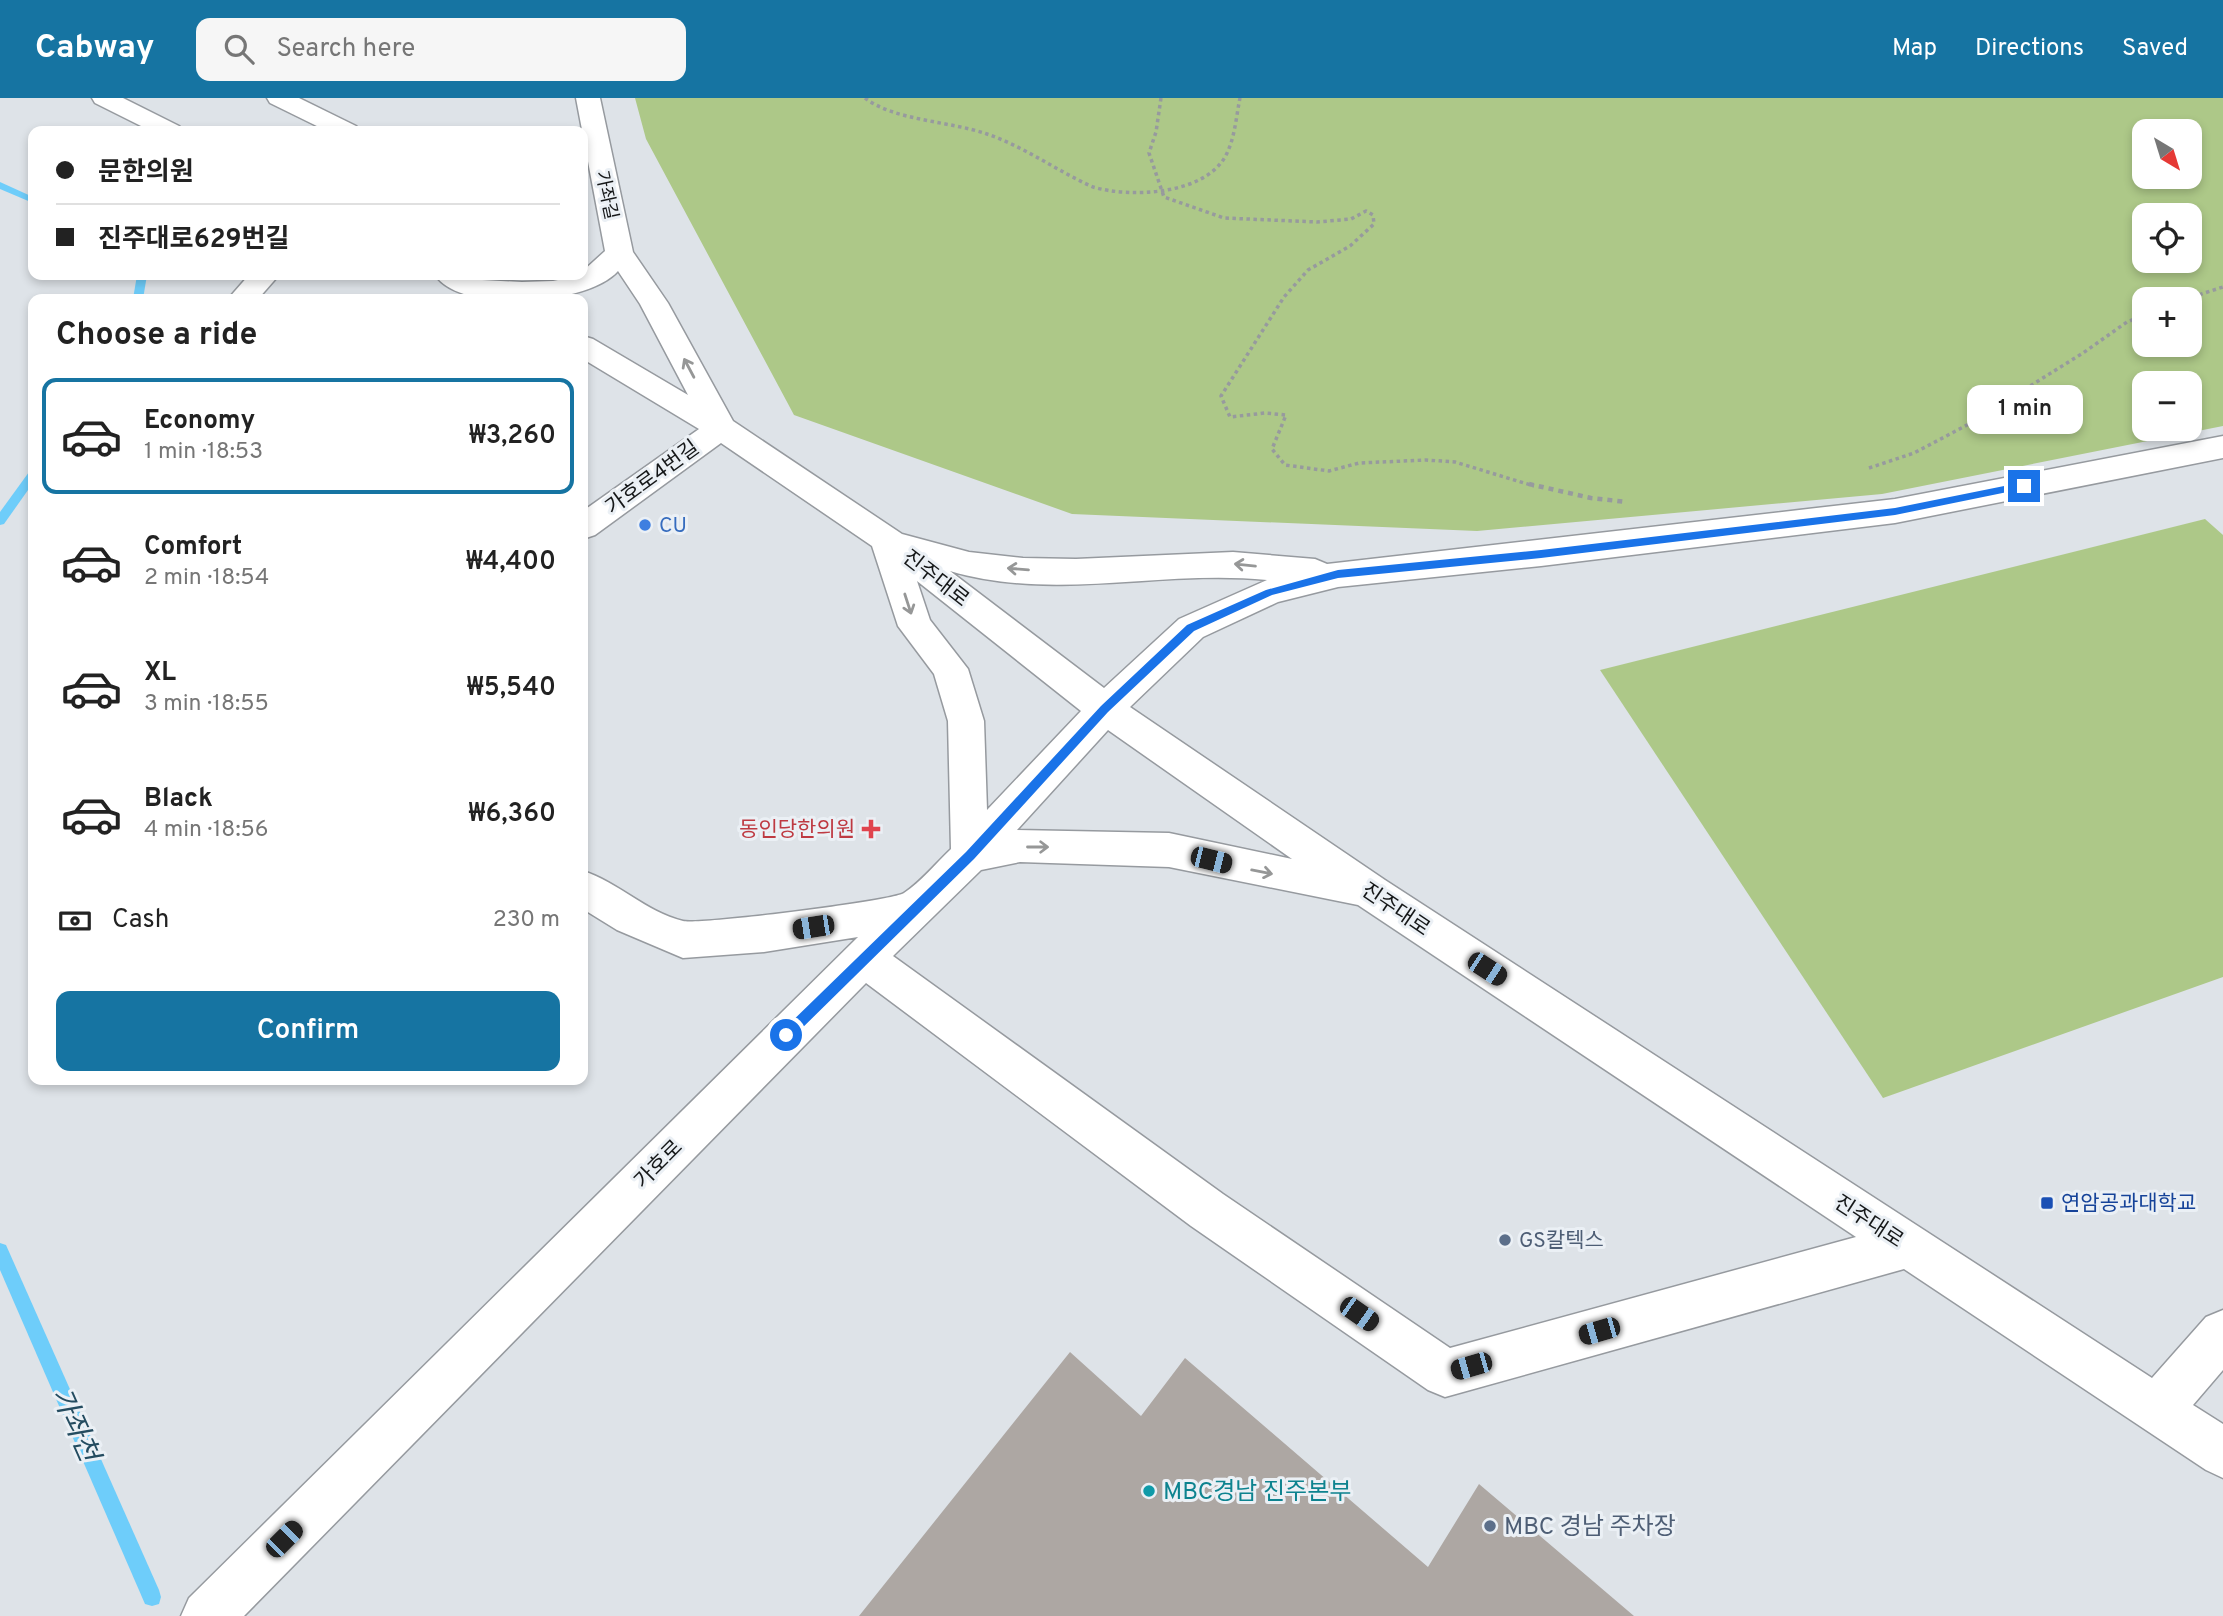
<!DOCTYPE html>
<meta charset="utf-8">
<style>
:root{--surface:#fff;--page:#f6f6f6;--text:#222;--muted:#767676;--line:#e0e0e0;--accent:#1674a2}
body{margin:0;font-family:Overpass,"Noto Sans KR",sans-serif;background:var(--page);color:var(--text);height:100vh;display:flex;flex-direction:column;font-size:26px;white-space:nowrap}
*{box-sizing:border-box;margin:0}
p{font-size:23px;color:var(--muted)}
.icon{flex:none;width:38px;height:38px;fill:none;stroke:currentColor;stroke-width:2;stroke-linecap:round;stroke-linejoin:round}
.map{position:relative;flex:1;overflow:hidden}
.sheet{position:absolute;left:28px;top:196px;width:560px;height:791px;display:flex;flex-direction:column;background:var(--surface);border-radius:14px;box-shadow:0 4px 10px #0003}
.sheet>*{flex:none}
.hud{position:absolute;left:28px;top:28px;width:560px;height:154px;border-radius:14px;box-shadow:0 4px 10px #0003;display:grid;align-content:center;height:154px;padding:0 28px;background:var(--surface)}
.needle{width:46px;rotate:142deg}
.tools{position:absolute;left:2132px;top:21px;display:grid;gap:14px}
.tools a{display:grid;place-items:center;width:70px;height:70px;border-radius:14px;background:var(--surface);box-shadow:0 4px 10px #0003;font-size:35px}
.end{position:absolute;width:32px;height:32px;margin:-16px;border:9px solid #1a73e8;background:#fff;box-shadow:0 0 0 4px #fff}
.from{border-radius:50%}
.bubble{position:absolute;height:49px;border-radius:14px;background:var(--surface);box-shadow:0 4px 10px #0003;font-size:23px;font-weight:600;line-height:49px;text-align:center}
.car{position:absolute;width:21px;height:42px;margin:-21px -10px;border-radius:9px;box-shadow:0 0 5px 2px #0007;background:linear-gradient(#222 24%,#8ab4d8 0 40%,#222 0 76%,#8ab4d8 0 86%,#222 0)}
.hud b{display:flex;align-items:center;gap:24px;height:66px;font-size:26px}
.hud b+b{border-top:2px solid var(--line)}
.hud i{width:18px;height:18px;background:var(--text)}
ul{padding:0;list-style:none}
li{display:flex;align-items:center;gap:21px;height:116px;margin:0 14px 10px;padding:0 14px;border:4px solid transparent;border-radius:14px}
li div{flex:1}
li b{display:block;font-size:26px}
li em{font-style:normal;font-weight:600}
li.selected{border-color:var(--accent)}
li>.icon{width:63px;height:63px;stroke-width:1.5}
h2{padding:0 28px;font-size:32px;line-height:84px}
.pay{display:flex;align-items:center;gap:18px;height:77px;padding:0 28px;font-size:26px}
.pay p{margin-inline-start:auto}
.action{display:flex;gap:14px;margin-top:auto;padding:14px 28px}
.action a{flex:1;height:80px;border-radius:14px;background:var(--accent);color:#fff;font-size:28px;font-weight:600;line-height:80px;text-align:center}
header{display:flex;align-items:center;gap:42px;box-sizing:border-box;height:98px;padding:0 35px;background:var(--accent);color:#fff}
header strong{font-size:33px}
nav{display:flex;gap:38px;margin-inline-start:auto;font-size:24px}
.search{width:490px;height:63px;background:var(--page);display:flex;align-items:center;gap:18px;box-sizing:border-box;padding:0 24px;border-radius:14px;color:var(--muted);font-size:26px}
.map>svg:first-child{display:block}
</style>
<header>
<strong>Cabway</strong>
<div class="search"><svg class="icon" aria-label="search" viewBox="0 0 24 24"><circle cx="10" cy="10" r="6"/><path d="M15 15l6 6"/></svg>Search here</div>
<nav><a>Map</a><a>Directions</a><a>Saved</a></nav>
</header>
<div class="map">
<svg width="2223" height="1518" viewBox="0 0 2223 1518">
<rect width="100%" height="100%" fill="#dee3e8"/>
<g fill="#adc888" fill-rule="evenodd">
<path d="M635 0H2223V328L1882 396 1477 433 1072 416 794 317 646 41ZM2144 33H2189V79H2144ZM2144 117H2189V163H2144ZM2144 201H2189V247H2144ZM2144 285H2189V331H2144Z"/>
<path d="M2205 421 2223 437V879L1883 1000 1600 572Z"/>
</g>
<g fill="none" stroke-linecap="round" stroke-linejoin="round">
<g fill="#6ecdfa" fill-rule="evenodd">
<path d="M0 84 33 99V105L0 91Z"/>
<path d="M137 177H147L143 201H133Z"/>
<path d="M33 373V385L4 426 0 427V414L29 374Z"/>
<path d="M0 1145 6 1147 159 1492 161 1499 159 1506 152 1508 145 1506 0 1172Z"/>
</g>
</g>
<path fill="#ada7a3" d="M1070 1254 1141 1318 1185 1260 1428 1469 1479 1386 1634 1518H859Z"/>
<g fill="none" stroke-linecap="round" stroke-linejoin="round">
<defs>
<g id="minor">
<path d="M92 0H123L179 28 183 33H151L95 5Z"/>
<path d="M267 0H299L356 28 360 33H327L270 5Z"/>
<path d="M576 0H600L633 154 668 205 733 323 902 436 969 454 1023 460 1076 461 1233 454 1315 461 1327 466 1895 401 2223 338V360L1895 425 1541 468 1338 489 1278 504 1203 539 1130 609 1385 782 2152 1280 2206 1219 2223 1212V1272L2193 1307 2223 1326V1380L2206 1372 1904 1171 1445 1299 1428 1292 1191 1128 866 885 244 1518H181L189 1500 858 839 764 854 683 860 617 832 583 811V773C618 784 646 814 683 823 699 827 893 803 904 795 921 784 936 765 951 751L948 623 934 576 898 528 872 448 721 345 595 437 583 441V413L699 331 583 261V238L593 241 688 297 640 206 618 173C588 207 462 217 435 177H471L482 182 522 184 553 183 583 177V173L605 153ZM950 473C1053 504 1163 471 1267 482L1179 521 1104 590ZM917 483 1081 613 987 712 984 623 968 571 930 522ZM1108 632 1292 761 1169 735 1017 732ZM1020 764 1169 769 1358 807 1856 1139 1450 1250 1223 1096 893 858 981 772Z"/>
<path d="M249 177H279L258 201H228Z"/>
</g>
</defs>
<use href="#minor" stroke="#969a9f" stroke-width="3"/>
<g stroke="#979a9e" stroke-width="3.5" stroke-dasharray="3.5 3.5" stroke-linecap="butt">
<path d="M865 0C895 23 950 23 987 36 1025 49 1057 73 1093 89 1130 100 1203 97 1225 59 1235 41 1236 19 1240 0"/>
<path d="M1161 0 1156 34 1149 55 1164 99 1224 120 1317 124 1351 121 1366 113 1373 117 1374 126 1350 148 1308 172 1284 199 1221 298 1230 319 1265 315 1286 317 1272 351 1285 367 1329 373 1359 365 1426 362 1455 364 1534 388"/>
<path d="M2186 201 2223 189"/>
<path d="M1869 370 1914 355 1969 326 2083 255 2127 224 2144 217"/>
</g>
<path stroke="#979a9e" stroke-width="4.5" stroke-dasharray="5 5" stroke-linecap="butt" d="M1529 386 1591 400 1627 404"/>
<use href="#minor" fill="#fff" fill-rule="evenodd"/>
</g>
<defs><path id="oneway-shaft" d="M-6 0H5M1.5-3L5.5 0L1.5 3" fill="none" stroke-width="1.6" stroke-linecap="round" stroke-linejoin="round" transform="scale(1.75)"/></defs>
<g stroke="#969797">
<use href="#oneway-shaft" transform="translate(689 270) rotate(-118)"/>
<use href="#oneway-shaft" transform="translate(1245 467) rotate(-174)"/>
<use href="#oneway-shaft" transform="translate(1018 471) rotate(-175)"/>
<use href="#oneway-shaft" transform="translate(908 506) rotate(72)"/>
<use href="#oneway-shaft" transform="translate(1038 749)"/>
<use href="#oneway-shaft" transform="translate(1262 774) rotate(11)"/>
</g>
<path fill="#1a73e8" d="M2024 384 2029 388 2027 390 1895 417 1541 460 1338 480 1272 497 1194 533 1108 614 974 761 791 941H782V933L966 754 1101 608 1187 527 1266 492 1338 472 1541 452 1895 410Z"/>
<circle fill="#3f7fe0" stroke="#ebf0f5" stroke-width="2.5" cx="645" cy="427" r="7"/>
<path fill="#e0444e" stroke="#ebf0f5" stroke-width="2.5" d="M867.5 720.5h7v7h7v7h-7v7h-7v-7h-7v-7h7z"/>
<rect fill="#1a4fb4" stroke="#ebf0f5" stroke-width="2.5" x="2040" y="1098" width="14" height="14" rx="3.5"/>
<g fill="#5c6f8a" stroke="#ebf0f5" stroke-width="2.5">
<circle cx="1505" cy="1142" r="7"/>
<circle cx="1490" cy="1428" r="7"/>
</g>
<circle fill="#0f9aa8" stroke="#ebf0f5" stroke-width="2.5" cx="1149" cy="1393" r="7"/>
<g text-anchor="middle" stroke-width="6" stroke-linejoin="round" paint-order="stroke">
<g font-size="18" fill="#151718" stroke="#ebf0f5">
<text transform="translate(607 97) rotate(78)" y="6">가좌길</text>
</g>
<g font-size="21" fill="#151718" stroke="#ebf0f5">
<text transform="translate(652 379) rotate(-36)" y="7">가호로4번길</text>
<text transform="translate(936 480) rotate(38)" y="7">진주대로</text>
<text transform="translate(1396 811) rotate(34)" y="7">진주대로</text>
<text transform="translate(658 1066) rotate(-45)" y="7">가호로</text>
<text transform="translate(1869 1123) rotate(33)" y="7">진주대로</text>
</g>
<g font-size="21" fill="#366cbe" stroke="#ebf0f5" text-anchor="start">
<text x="659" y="434">CU</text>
</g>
<g font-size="21" fill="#be3a42" stroke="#ebf0f5" text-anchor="end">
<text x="855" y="738">동인당한의원</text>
</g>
<g font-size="21" fill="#164399" stroke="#ebf0f5" text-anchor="start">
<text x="2061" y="1112">연암공과대학교</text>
</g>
<g font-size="21" fill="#4e5e75" stroke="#ebf0f5" text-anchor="start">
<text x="1519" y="1149">GS칼텍스</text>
</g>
<g font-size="24" fill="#0d838f" stroke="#ebf0f5" text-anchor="start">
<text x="1163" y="1401">MBC경남 진주본부</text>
</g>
<g font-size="24" fill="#4e5e75" stroke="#ebf0f5" text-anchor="start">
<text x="1504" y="1436">MBC 경남 주차장</text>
</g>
<g font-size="28" font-style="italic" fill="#244c60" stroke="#ebf0f5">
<text transform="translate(76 1326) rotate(66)" y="10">가좌천</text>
</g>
</g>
</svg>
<div class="tools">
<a><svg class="needle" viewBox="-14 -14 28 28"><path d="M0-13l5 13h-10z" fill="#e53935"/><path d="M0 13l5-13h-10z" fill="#767676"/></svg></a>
<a><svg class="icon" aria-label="locate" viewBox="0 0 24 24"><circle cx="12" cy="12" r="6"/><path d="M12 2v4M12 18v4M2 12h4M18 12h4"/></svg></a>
<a>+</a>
<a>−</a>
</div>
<i class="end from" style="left:786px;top:937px"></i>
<i class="end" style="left:2024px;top:388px"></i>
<div class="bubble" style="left:1967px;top:287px;width:116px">1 min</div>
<i class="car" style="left:1211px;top:762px;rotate:104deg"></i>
<i class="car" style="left:813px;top:829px;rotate:261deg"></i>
<i class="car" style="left:1487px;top:871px;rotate:123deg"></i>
<i class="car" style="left:1359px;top:1216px;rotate:125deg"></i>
<i class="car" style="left:1599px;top:1233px;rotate:254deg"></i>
<i class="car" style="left:1471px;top:1268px;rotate:254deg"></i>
<i class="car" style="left:284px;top:1441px;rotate:45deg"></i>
<div class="hud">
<b><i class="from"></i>문한의원</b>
<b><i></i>진주대로629번길</b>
</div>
<section class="sheet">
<h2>Choose a ride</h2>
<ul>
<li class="selected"><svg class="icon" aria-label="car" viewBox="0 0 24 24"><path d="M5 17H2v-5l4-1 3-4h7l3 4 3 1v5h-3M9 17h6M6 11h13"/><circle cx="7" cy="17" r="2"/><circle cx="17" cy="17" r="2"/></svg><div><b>Economy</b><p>1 min · 18:53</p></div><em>₩3,260</em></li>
<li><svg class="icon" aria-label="car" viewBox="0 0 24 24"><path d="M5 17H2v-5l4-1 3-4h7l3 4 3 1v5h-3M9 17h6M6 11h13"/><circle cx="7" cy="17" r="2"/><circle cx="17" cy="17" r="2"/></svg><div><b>Comfort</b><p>2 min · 18:54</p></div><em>₩4,400</em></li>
<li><svg class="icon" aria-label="car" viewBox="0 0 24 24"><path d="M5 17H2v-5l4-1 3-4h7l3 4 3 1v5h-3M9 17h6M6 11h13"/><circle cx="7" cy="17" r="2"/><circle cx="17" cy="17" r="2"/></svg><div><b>XL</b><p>3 min · 18:55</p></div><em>₩5,540</em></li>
<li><svg class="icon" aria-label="car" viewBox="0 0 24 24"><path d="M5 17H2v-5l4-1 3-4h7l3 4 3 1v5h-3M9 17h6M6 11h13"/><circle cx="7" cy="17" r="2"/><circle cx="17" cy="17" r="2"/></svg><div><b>Black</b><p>4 min · 18:56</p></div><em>₩6,360</em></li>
</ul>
<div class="pay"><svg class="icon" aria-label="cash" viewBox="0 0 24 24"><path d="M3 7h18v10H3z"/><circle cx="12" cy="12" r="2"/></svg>Cash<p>230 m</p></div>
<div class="action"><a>Confirm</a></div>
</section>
</div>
